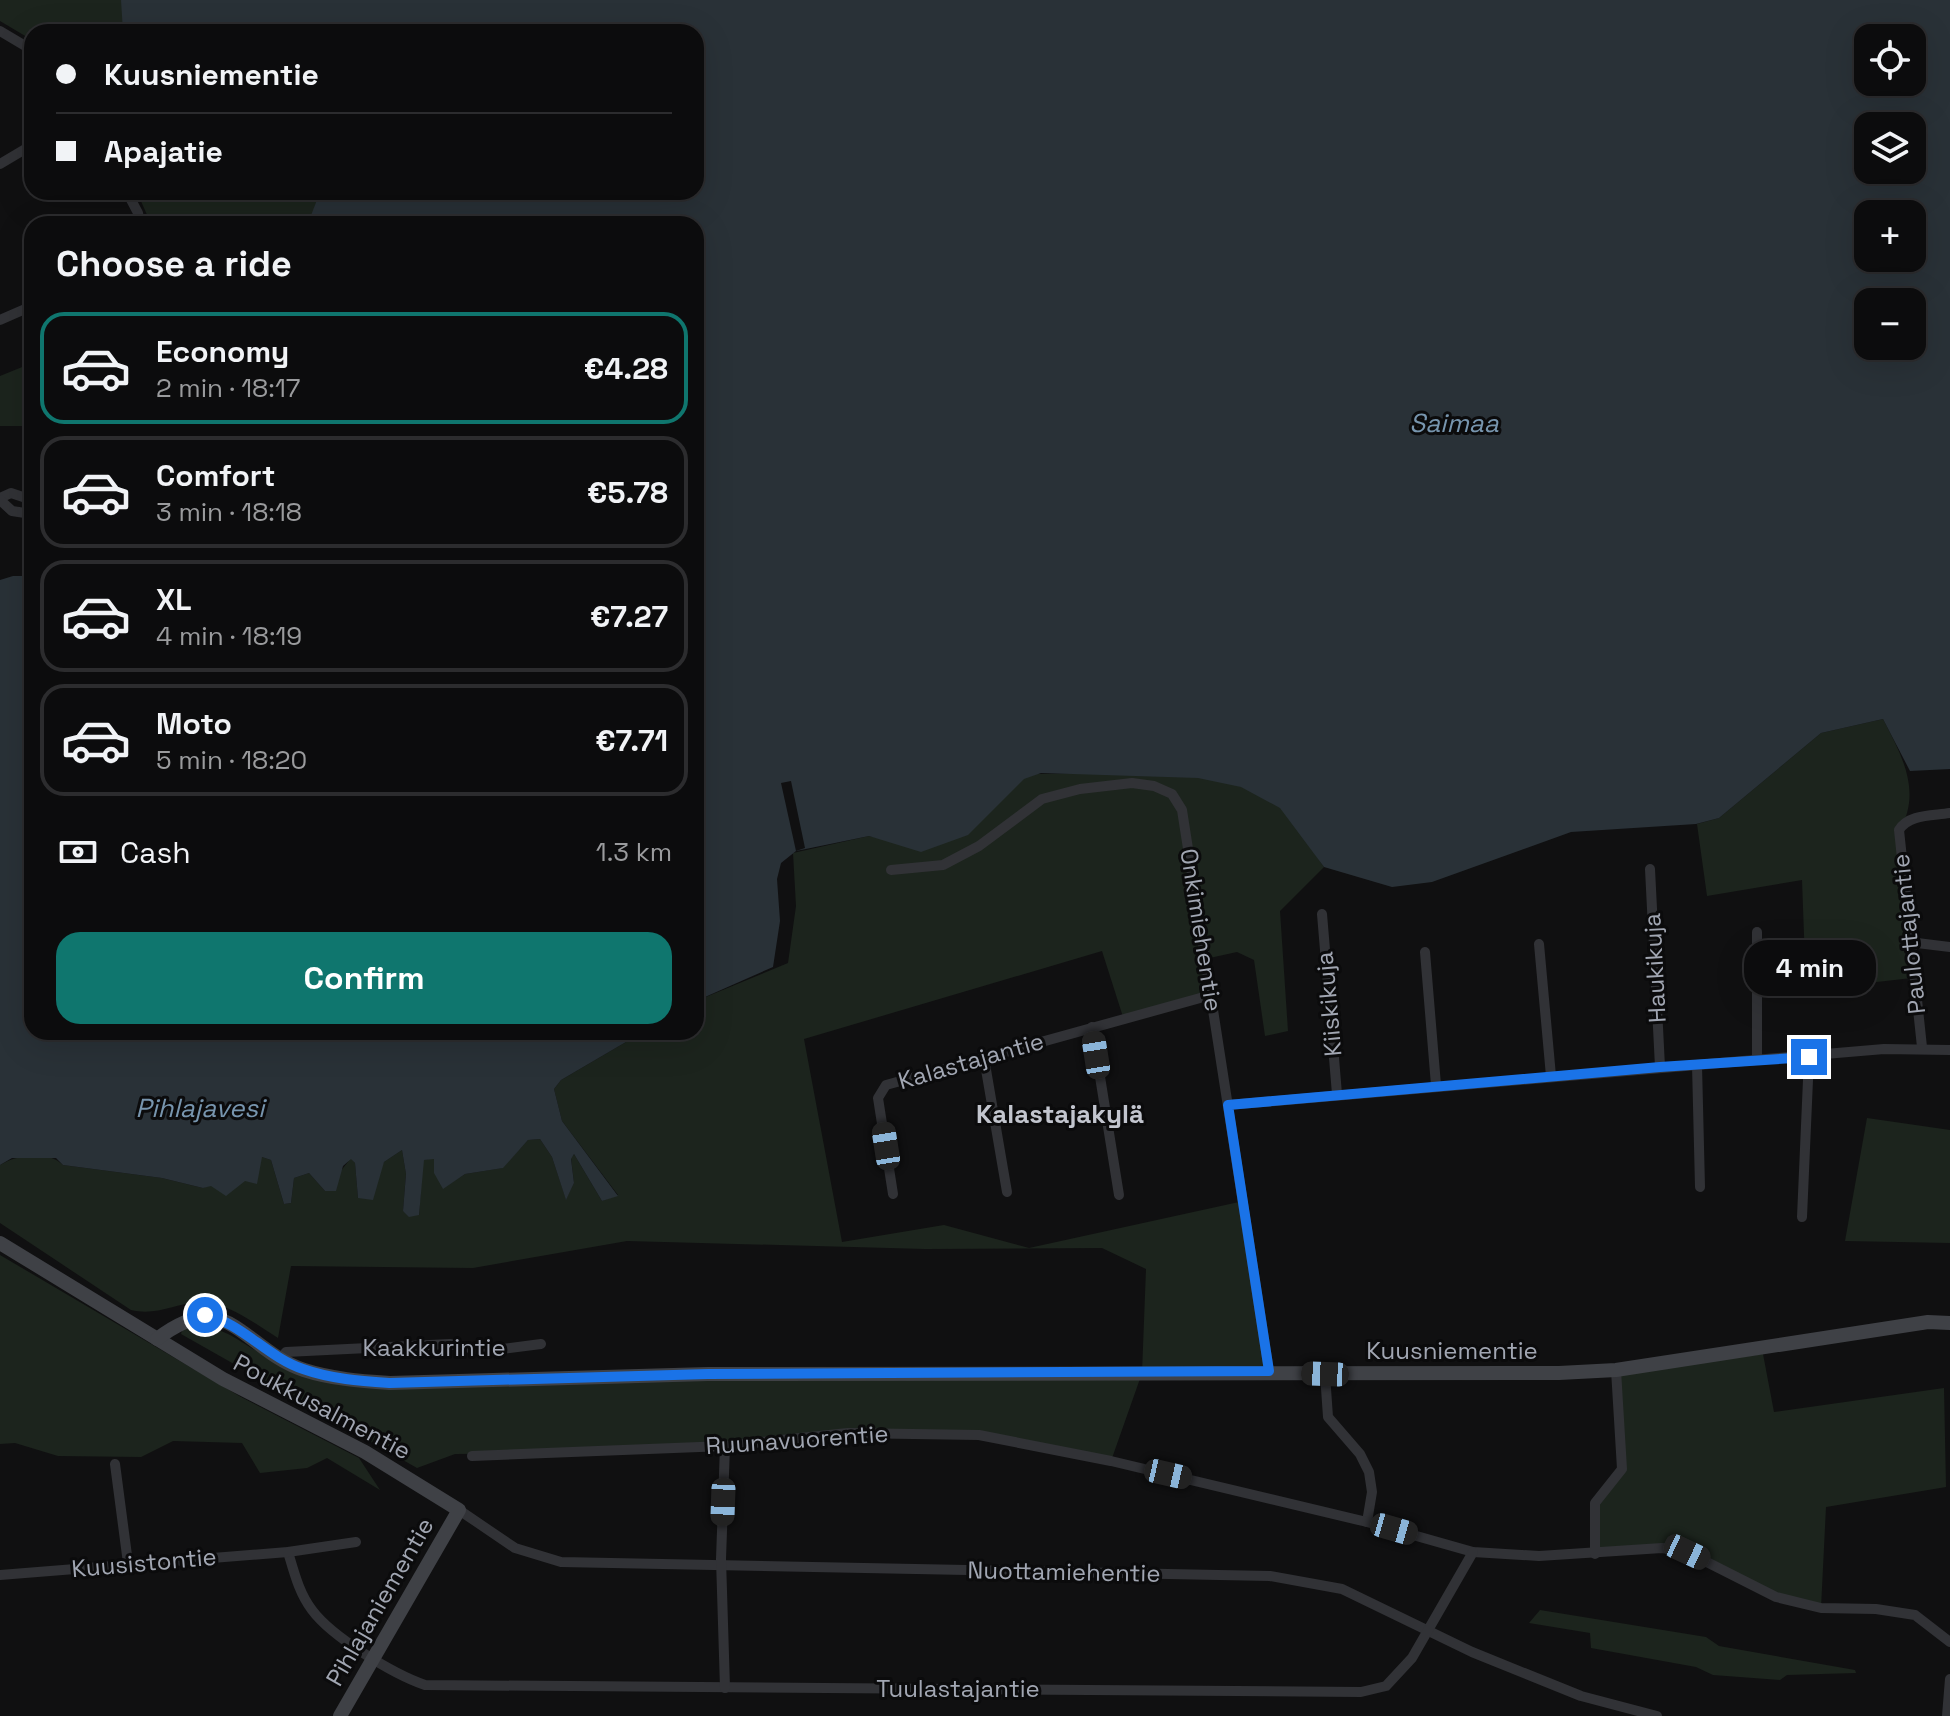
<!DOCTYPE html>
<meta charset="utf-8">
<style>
:root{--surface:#0c0c0d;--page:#151516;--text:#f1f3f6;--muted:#9a9b9d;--line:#2c2c2e;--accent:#0f766e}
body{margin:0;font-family:"Space Grotesk",sans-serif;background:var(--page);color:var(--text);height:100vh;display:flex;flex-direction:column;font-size:30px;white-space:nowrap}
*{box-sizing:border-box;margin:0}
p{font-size:26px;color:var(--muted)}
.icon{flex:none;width:44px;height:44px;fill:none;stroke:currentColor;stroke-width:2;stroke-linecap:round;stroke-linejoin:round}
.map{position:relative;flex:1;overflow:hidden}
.sheet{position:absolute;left:24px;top:216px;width:680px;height:824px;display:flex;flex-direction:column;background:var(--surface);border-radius:24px;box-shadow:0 8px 32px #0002,0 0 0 2px var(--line)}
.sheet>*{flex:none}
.top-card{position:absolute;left:24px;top:24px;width:680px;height:176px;border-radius:24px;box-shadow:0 8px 32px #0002,0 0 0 2px var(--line);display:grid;align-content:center;height:176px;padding:0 32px;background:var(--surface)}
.buttons{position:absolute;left:1854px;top:24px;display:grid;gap:16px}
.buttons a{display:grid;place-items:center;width:72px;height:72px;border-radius:16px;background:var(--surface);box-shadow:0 8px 32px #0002,0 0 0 2px var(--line);font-size:40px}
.end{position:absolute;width:36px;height:36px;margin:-18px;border:10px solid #1a73e8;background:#fff;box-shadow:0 0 0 4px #fff}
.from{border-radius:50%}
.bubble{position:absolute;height:56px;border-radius:24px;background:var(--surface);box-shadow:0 8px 32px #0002,0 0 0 2px var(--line);font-size:26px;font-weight:600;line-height:56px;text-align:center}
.car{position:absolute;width:24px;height:48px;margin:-24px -12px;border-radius:10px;box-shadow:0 0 6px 2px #0007;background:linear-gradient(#222 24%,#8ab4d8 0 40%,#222 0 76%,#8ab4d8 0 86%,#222 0)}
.top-card b{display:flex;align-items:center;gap:28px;height:76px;font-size:30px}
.top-card b+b{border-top:2px solid var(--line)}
.top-card i{width:20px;height:20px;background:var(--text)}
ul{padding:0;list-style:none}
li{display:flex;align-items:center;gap:24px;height:112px;margin:0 16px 12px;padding:0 16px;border:4px solid var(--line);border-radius:24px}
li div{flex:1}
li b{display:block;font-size:30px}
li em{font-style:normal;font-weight:600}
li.on{border-color:var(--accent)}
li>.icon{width:72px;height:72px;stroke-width:1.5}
h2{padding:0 32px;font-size:36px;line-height:96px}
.pay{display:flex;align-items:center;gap:20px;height:88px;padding:0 32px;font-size:30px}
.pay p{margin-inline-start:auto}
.primary-button{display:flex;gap:16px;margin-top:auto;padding:16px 32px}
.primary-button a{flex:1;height:92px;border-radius:24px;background:var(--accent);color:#fff;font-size:32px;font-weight:600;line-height:92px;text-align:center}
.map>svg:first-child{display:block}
</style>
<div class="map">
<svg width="1950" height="1716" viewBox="0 0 1950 1716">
<rect width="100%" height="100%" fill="#101011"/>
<g fill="#1c241d">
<path d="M0 0H121L124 9 123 32H32V40L0 21Z"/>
<path d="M137 192H280L288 197 320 192 311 218 314 224H151Z"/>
<path d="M32 363V426H0V376Z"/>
<path d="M1883 719C1901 754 1923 792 1899 831L1912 978 1806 990 1802 880 1707 896 1697 824 1719 818 1821 733Z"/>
<path d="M1105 773C1161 776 1234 770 1280 807 1297 821 1311 849 1324 867L1280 911 1288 1031 1265 1036 1254 960 1237 952 1205 959 1211 995 1124 1020 1102 951 804 1039 842 1242 944 1225 1029 1248 1239 1202 1269 1371 1142 1373 1111 1461 979 1435 848 1433 562 1453 455 1454 417 1468 181 1334 183 1328C218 1321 235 1339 263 1355 278 1363 294 1370 309 1377L1142 1373 1146 1269 1102 1248 925 1249 627 1241 473 1268 291 1266 278 1338C255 1324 227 1301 198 1302 174 1304 156 1316 131 1310L0 1223V1165C18 1154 48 1150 63 1165L162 1178 203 1188 262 1157 271 1160 284 1204 291 1203 294 1178 309 1173 325 1191 351 1158 355 1163 358 1198 384 1162 402 1150 406 1174 403 1211 419 1215 423 1160 434 1158 443 1188 465 1174 502 1168 528 1140 540 1139 552 1157 566 1199 574 1183 571 1158 574 1154 602 1201 618 1195 562 1121 554 1089 561 1080 643 1032H696V1001L788 963 796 906 793 853 869 836 878 838 1034 774Z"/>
<path d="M1867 1118 1950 1130V1243L1845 1241Z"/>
<path d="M0 1255 241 1397 359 1458 380 1490 327 1458 307 1468 260 1473 242 1443 173 1441 141 1457 58 1456 15 1443 0 1444Z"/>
<path d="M1763 1354 1774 1412 1944 1388 1946 1487 1826 1507 1821 1608 1776 1597 1687 1552 1595 1554V1503L1622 1469 1620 1374Z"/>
<path d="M1540 1610 1706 1637 1719 1646 1855 1670 1856 1673 1787 1675 1780 1680 1713 1675 1696 1667 1591 1648 1590 1633 1529 1623Z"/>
</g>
<g fill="#293137" fill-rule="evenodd">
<path d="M121 0H1950V769L1910 771 1883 719 1821 733 1719 818 1696 824 1571 832 1432 882 1392 887 1324 867 1280 808 1241 787 1198 778 1041 773 1024 779 968 835 921 852 869 836 796 851 781 863 777 879 780 921 773 967 696 1001V224H314L310 218 320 192H696V32H123ZM1868 38H1912V82H1868ZM1868 126H1912V170H1868ZM1868 214H1912V258H1868ZM1868 302H1912V346H1868Z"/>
<path d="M13 576H32V1032H643L561 1080 554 1089 562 1121 618 1196 602 1201 574 1154 571 1159 574 1183 566 1200 552 1157 540 1139 528 1140 503 1168 465 1174 443 1189 434 1173V1159L424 1160 419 1215 409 1217 403 1211 406 1174 402 1150 384 1162 373 1200 358 1198 355 1163 351 1159 343 1166 336 1191H325L309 1173 294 1178 291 1203 284 1204 271 1160 262 1157 257 1184 245 1181 226 1196 211 1186 203 1188 162 1178 63 1165 56 1158H12L0 1165V580Z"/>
</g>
<path fill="#101011" d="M791 781 805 848 796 851 781 783Z"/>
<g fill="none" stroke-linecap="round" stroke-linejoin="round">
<g stroke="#313236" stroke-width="10">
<path d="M0 31 32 50"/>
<path d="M0 164 32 145"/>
<path d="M127 192 138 213 140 224"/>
<path d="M0 320 32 306"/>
<path d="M0 498 11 493 32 500"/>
<path d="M0 500 12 511 25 513 32 506"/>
<path d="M1650 869 1660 1067"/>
<path d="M891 870 943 865 979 846 1042 799 1080 789 1132 783 1154 786 1172 794 1182 810 1269 1371"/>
<path d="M1322 914 1337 1094"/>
<path d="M1909 942 1950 947"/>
<path d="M1539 944 1551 1076"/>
<path d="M1425 952 1436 1085"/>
<path d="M1092 1027 1119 1195"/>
<path d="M1922 1047 1899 830C1909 814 1932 816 1950 813"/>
<path d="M984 1058 1007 1192"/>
<path d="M1757 1059V932"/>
<path d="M1697 1065 1700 1187"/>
<path d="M1228 1105 1884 1049 1950 1050"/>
<path d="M893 1194 878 1098 886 1085 1211 995"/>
<path d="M1802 1217 1809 1057"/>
<path d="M281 1358 286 1352 450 1344 486 1351 541 1344"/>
<path d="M1325 1374 1328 1417 1360 1454 1369 1472 1372 1492 1367 1522"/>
<path d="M472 1456 725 1446 848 1433 979 1435 1111 1461 1367 1522 1473 1552 1539 1556 1662 1548 1687 1552 1776 1597 1821 1608 1876 1609 1915 1615 1950 1642"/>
<path d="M115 1464 128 1563"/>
<path d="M459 1510 515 1548 561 1562 1270 1576 1342 1589 1472 1652 1581 1696 1657 1716"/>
<path d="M288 1552C294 1572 299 1593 312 1610 332 1637 393 1674 425 1685L1361 1692 1386 1686 1412 1658 1473 1552"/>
<path d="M1595 1554V1503L1622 1469 1616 1370"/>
<path d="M0 1575 288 1552 356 1542"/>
<path d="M725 1688 721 1559 725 1446"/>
<path d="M1947 1716 1950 1679"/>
</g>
<g stroke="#3f4146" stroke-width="14">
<path d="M0 1243 223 1379 365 1452 459 1510 340 1716"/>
<path d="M157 1339C228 1284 242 1349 304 1370 332 1379 361 1381 390 1383L708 1374 1559 1373 1616 1370 1928 1322 1950 1323"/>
</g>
</g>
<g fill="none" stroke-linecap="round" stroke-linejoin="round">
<path stroke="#1a73e8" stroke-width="10" d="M205 1315C242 1323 267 1357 303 1369 331 1379 361 1381 390 1383L708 1374 1269 1371 1228 1105 1660 1067 1809 1057"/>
</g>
<g text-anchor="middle" stroke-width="6" stroke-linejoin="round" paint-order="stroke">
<g font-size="24" fill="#a1a6b2" stroke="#0b0b0c">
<text transform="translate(1201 930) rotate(81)" y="8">Onkimiehentie</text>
<text transform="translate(1909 934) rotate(-96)" y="8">Paulottajantie</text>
<text transform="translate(1655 968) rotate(-93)" y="8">Haukikuja</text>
<text transform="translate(1329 1004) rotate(-95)" y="8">Kiiskikuja</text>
<text transform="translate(971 1061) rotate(-16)" y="8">Kalastajantie</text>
<text x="434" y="1356">Kaakkurintie</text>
<text x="1452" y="1359">Kuusniementie</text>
<text transform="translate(322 1407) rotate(28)" y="8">Poukkusalmentie</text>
<text transform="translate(797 1440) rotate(-4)" y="8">Ruunavuorentie</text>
<text transform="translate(144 1563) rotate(-5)" y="8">Kuusistontie</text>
<text transform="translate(1064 1572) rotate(1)" y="8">Nuottamiehentie</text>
<text transform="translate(380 1602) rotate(-60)" y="8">Pihlajaniementie</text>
<text x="958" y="1697">Tuulastajantie</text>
</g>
<g font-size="26" font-style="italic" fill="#7795ae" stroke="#0b0b0c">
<text x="1454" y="432">Saimaa</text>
<text x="200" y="1117">Pihlajavesi</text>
</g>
<g font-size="26" font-weight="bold" fill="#c2c5ce" stroke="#0b0b0c">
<text x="1060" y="1123">Kalastajakylä</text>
</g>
</g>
</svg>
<div class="buttons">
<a><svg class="icon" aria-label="locate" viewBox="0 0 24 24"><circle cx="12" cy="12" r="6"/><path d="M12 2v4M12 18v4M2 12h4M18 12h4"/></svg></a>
<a><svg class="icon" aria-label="layers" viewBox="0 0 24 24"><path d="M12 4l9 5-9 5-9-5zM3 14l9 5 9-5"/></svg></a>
<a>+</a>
<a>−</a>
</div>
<i class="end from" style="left:205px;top:1315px"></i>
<i class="end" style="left:1809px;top:1057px"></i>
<div class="bubble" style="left:1744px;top:940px;width:132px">4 min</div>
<i class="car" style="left:1096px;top:1055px;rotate:351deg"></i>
<i class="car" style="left:886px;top:1146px;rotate:351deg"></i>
<i class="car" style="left:1325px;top:1374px;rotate:272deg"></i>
<i class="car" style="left:1168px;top:1474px;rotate:103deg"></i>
<i class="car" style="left:723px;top:1502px;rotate:182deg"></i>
<i class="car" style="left:1394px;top:1529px;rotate:106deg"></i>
<i class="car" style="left:1687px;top:1552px;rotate:115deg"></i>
<div class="top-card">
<b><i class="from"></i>Kuusniementie</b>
<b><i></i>Apajatie</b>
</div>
<section class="sheet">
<h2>Choose a ride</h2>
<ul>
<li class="on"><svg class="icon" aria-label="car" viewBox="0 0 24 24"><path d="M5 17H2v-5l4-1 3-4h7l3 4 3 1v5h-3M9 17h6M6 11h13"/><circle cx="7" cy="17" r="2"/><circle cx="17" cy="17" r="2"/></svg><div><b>Economy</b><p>2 min · 18:17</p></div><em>€4.28</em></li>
<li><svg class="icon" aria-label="car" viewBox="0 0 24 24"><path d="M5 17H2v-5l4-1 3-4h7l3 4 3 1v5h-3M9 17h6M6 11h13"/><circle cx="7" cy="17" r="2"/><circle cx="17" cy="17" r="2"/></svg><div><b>Comfort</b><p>3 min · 18:18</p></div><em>€5.78</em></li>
<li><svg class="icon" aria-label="car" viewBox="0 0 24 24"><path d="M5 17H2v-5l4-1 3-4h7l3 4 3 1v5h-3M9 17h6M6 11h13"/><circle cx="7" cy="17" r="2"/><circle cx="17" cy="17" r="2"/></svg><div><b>XL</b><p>4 min · 18:19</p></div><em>€7.27</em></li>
<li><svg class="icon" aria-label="car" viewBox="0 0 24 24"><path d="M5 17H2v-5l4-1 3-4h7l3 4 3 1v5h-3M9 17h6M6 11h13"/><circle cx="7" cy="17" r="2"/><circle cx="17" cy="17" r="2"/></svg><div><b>Moto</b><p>5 min · 18:20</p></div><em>€7.71</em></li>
</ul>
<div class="pay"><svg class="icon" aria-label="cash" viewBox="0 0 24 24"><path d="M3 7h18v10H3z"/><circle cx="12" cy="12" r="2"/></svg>Cash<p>1.3 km</p></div>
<div class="primary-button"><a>Confirm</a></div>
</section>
</div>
